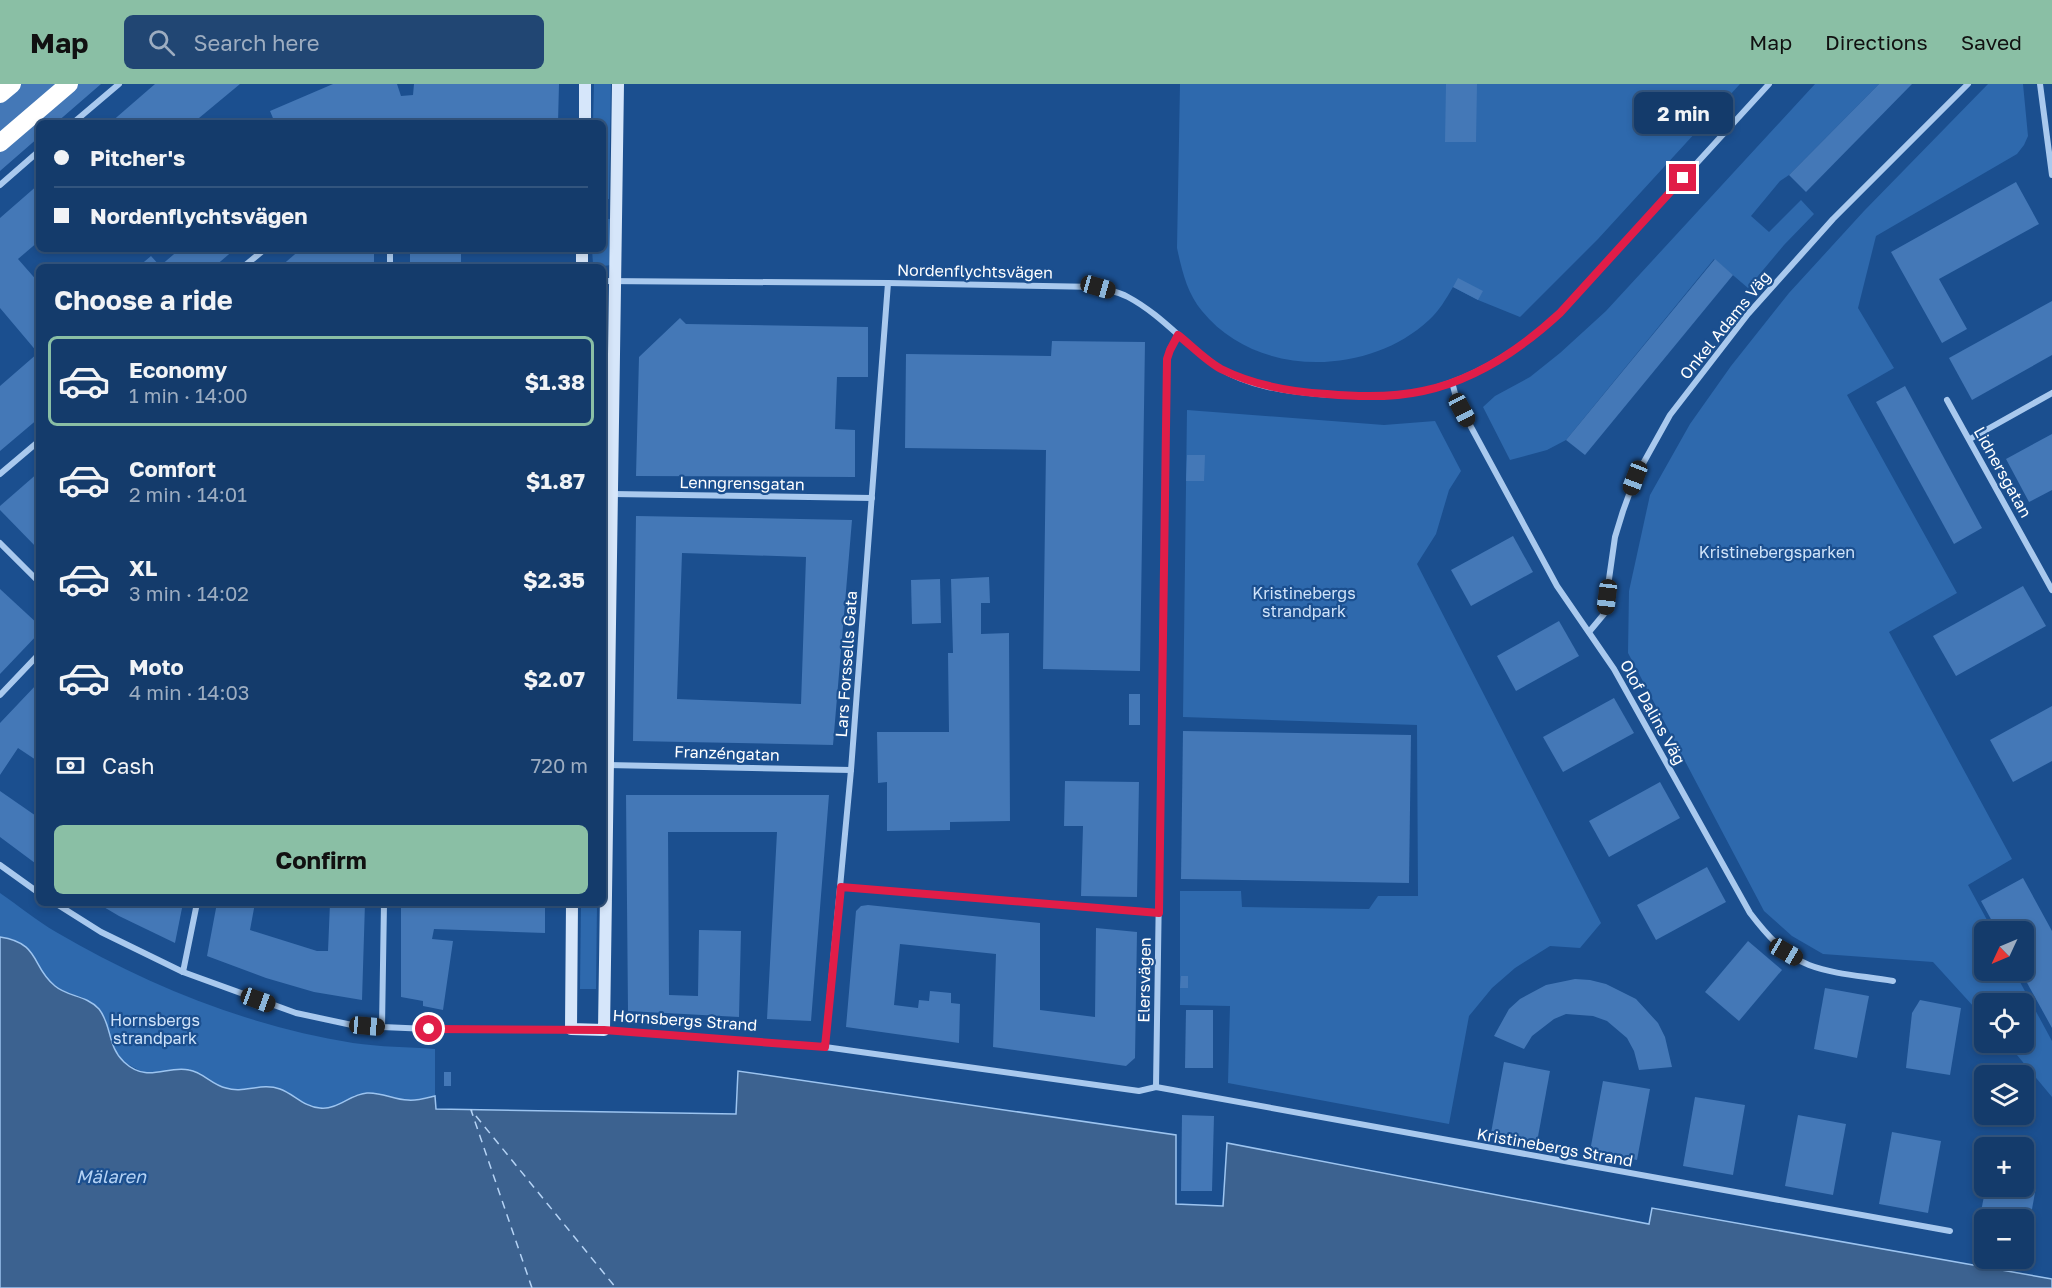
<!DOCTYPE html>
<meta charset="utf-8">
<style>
:root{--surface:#143b6b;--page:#214673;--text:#f1f3f6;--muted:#9dadc1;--line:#33557e;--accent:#8abfa5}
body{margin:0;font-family:"Golos Text",sans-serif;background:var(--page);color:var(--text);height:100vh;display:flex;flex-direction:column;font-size:22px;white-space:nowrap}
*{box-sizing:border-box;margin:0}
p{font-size:20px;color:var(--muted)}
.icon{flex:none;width:33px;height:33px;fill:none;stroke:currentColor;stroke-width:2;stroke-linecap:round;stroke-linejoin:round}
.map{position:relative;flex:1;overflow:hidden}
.panel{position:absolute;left:36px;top:180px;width:570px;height:642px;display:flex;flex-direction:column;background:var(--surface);border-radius:9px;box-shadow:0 3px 9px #0003,0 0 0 2px var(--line)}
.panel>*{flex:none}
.guide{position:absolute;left:36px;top:36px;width:570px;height:132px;border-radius:9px;box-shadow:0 3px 9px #0003,0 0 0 2px var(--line);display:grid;align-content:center;height:132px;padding:0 18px;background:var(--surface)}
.needle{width:39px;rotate:226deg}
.tools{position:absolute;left:1974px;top:837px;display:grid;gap:12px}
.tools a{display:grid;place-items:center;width:60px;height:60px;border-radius:9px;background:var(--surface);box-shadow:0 3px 9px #0003,0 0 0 2px var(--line);font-size:30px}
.end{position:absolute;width:27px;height:27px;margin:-14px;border:8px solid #e11d48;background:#fff;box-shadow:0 0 0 3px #fff}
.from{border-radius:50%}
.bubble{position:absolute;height:42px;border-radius:9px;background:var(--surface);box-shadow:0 3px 9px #0003,0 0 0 2px var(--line);font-size:20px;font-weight:700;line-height:42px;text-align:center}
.car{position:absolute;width:18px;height:36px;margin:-18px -9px;border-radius:8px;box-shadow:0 0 4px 2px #0007;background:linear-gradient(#222 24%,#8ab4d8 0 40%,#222 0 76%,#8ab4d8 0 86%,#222 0)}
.guide b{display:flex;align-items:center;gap:21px;height:57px;font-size:22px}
.guide b+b{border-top:2px solid var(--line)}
.guide i{width:15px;height:15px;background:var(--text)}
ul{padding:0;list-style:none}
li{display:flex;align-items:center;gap:18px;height:90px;margin:0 12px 9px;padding:0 6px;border:3px solid transparent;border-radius:9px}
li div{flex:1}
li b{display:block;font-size:22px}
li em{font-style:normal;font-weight:700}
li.selected{border-color:var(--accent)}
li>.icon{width:54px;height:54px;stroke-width:1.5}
h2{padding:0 18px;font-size:27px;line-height:72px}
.pay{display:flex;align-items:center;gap:15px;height:66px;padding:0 18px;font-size:22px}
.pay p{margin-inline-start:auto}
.action{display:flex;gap:12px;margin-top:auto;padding:12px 18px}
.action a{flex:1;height:69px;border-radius:9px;background:var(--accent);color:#111;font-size:24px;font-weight:700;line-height:69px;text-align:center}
header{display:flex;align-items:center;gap:36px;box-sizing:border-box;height:84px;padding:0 30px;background:var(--accent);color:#111}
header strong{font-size:28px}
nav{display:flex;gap:33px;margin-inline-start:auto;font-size:21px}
.search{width:420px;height:54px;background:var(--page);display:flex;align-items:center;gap:15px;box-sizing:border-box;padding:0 21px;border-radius:9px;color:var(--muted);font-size:22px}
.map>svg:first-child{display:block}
</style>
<header>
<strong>Map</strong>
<div class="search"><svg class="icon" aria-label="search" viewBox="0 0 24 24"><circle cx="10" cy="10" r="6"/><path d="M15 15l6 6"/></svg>Search here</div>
<nav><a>Map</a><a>Directions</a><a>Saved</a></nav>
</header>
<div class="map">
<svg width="2052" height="1204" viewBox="0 0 2052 1204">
<rect width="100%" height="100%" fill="#1b4f8f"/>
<g fill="#2e69ad">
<path d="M594 0H611L609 115H603V39H593Z"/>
<path d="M1180 0H1740L1598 155 1520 233 1478 216 1453 203C1446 215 1439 227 1429 236 1368 293 1256 294 1202 227 1187 209 1182 187 1177 164Z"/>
<path d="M1815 0H1879L1789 91 1780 97 1751 132 1769 148 1801 116 1814 130 1784 161 1748 204 1714 175 1566 356 1547 366 1510 376 1483 323 1495 312 1530 293 1560 269 1606 227Z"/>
<path d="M1988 0H2023L2028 52 2024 61 2017 70 1876 152 1858 224 1894 284 1847 311 1957 509 1889 548 2012 775 1968 801 1993 847 1984 848V886L2014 887 2052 957V1013L2007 959 2024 958V920H1984V934L1933 878 1823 870 1792 852 1764 827 1628 569 1629 507 1650 411 1690 340 1731 282 1789 209 1864 127Z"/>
<path d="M603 135H611V181L596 183 593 180 592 165H603Z"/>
<path d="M603 245H607L604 454H603Z"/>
<path d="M1187 326 1384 341 1435 337 1461 387 1449 406 1436 450 1417 480 1601 839 1580 864 1550 862 1515 884 1492 904 1469 932 1449 1040 1228 999 1230 922 1180 921V807H1241L1242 823 1369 825 1378 812H1418L1417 641 1183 633Z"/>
<path d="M0 809C19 822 37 837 56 848 148 902 248 942 353 959 380 963 408 963 435 965V1012L406 1017 385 1011H355L336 1022 320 1024 303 1019 288 1008 272 1003 235 1006 223 1004 200 989 189 986 152 989 142 988 124 978 113 964 110 956 83 914 56 904 14 856 0 853Z"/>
<path d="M581 819H597L596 905H580Z"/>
</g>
<path fill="#3c6290" stroke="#9cc4f0" stroke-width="1.5" d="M0 853C41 859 31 883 55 902 68 913 86 911 99 925 112 941 107 962 124 978 148 1000 166 981 189 986 203 988 212 1001 226 1004 244 1010 261 998 280 1005 294 1010 304 1023 320 1024 338 1026 350 1010 367 1009 382 1008 394 1016 408 1016 417 1017 426 1014 435 1012L436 1025 736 1030 738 987 1176 1051V1120L1223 1122 1227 1059 1649 1140 1652 1124 2052 1195V1204H0Z"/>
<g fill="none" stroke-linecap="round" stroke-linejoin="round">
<path stroke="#b5d3f5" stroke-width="1.5" stroke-dasharray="8 6" stroke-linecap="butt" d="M532 1204 471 1026 616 1204"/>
</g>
<g fill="#4478b7" fill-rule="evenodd">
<path d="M0 0H101L56 39H39V53L0 87Z"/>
<path d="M155 0H240L193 39H110Z"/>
<path d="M333 0H397L401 12 413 11 414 0H559L558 39H275L270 27Z"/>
<path d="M1446 0H1477L1476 58H1445Z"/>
<path d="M1879 0H1912L1806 108 1789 91Z"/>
<path d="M2016 98 2039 140 1939 195 1967 245 1942 259 1891 168Z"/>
<path d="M39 100V157L18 175 39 199V334L0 367V302L38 269 0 224V134Z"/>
<path d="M180 165H235L214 183H138L151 172 160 182Z"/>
<path d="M301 165H374V183H280Z"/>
<rect x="410" y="165" width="51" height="13"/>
<path d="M1715 175 1733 191 1585 371 1566 356Z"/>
<path d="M1458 194 1483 207 1478 216 1453 203Z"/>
<path d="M2052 217V271L1972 316 1949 274Z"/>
<path d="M680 234 686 240 868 243V293H837L835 345 855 346V393L636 392 639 273Z"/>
<path d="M1052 257 1145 258 1140 587 1043 585 1046 366 905 364 906 270 1051 272Z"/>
<path d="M1905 302 1982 444 1954 460 1876 318Z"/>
<path d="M2052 350V406L2029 418 2006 375Z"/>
<path d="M1187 371H1205L1204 397H1186Z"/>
<path d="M39 388V466L0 426V422Z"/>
<path d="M636 432 852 436 833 661 633 657ZM682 469 806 473 801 620 677 615Z"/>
<path d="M1513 452 1533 488 1471 522 1451 486Z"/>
<path d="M989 493 990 519H981V550L1009 549 1010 737 950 738V746L887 747V698L878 699 877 648H949L948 569H953L951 495Z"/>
<path d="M940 495 941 539 912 540 911 496Z"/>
<path d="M2023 502 2046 542 1956 592 1933 552Z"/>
<path d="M0 505 39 541V549L0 590Z"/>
<path d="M1559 537 1579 572 1516 607 1497 572Z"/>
<path d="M37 600 39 602V678L18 664 0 691V639Z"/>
<rect x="1129" y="610" width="11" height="31"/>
<path d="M1614 614 1634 649 1563 688 1543 653Z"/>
<path d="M2052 622V677L2013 698 1990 656Z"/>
<path d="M1183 647 1411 651 1409 799 1181 795Z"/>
<path d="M1065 697 1139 698 1137 813 1081 812 1083 742H1064Z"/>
<path d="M1660 698 1680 734 1609 773 1589 737Z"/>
<path d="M0 707 39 734V782L0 753Z"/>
<path d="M626 711H829L811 937 767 935 777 748H668L669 911 698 912 699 846 741 847 739 933 628 927Z"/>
<path d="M1707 783 1726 818 1656 856 1637 821Z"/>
<path d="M2023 794 2052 847V944L2020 886H2024V848H1998L1981 817Z"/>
<path d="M97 819H183L175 859 119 832Z"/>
<path d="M217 819H255L250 846 317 867H328L330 819H365L362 916 314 908 266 894 207 872Z"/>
<path d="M401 819H545V849L434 845 432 855 453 857 443 926 423 922V917L401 913Z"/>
<path d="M868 821 1040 839V926L1095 933 1096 844 1137 848 1135 974 1126 982 993 963 996 870 900 860 894 921 918 924 919 916 929 917 930 907 951 909V919L960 920 959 959 846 943 856 827 861 822Z"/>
<path d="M1748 857 1782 886 1739 937 1705 908Z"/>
<path d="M1181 892H1188V904H1180Z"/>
<path d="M1575 895 1590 896 1606 900 1636 915 1658 939 1665 953 1672 983 1639 986 1634 967 1627 954 1607 937 1593 932 1566 930 1554 935 1532 952 1524 965 1494 952 1509 925 1520 915 1546 901Z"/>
<path d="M1825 904 1869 912 1857 974 1814 965Z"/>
<path d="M1920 916 1961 924 1950 991 1906 984 1912 929Z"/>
<path d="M1186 926H1213V984H1185Z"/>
<path d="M1504 978 1550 987 1537 1058 1491 1049Z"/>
<rect x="444" y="988" width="7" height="14"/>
<path d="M1603 997 1650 1005 1637 1076 1590 1067Z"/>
<path d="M1695 1013 1745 1021 1733 1091 1683 1082Z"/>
<path d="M1182 1031 1214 1032 1212 1107H1181Z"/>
<path d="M1798 1031 1846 1040 1833 1111 1785 1102Z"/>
<path d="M1892 1048 1941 1057 1928 1129 1879 1120Z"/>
<path d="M2024 1101 2036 1103 2025 1164 2024 1136H1984V1165L1974 1163 1986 1102Z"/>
</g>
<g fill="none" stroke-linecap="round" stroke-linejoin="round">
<g stroke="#a9c9ee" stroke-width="6">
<path d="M2040 0 2052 91"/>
<path d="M73 39 119 0"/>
<path d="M0 101 39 67"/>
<path d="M390 165V183"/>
<path d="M243 183 265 165"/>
<path d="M603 197 888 199 1098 203C1108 206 1119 208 1128 213 1162 231 1186 262 1218 283 1247 302 1285 307 1318 310 1353 312 1389 315 1423 307 1475 295 1521 265 1560 229L1769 0"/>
<path d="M1452 298 1457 317 1557 502 1614 585 1750 829C1766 850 1784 871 1809 881 1835 891 1866 892 1893 897"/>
<path d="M1947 316 2052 506"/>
<path d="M1970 355 2052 309"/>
<path d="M0 390 39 357"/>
<path d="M612 410 872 414"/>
<path d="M0 459 39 498"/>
<path d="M1589 548 1604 530 1615 453 1623 427 1635 394 1670 331 1748 230 1833 135 1968 0"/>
<path d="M0 611 39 570"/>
<path d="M607 681 851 686"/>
<path d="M0 781 39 809"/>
<path d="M841 803 1159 829"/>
<path d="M55 819 101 848 183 888 296 929 352 941 382 943 452 946 571 945"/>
<path d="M183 888 197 819"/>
<path d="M382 943 384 819"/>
<path d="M604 946 825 963 1139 1007 1156 1003 1950 1147"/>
<path d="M825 963 851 686 888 199"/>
<path d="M1156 1003 1167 275 1170 265 1178 251"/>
</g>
<g stroke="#d6e6fa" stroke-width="12">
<path d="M585 39V0"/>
<path d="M582 165V183"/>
<path d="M572 819 571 945 604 946 618 0"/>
</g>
<g stroke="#fff" stroke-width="18">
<path d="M0 10 12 0"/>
<path d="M0 59 69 0"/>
</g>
</g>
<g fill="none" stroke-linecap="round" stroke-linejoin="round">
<path stroke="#e11d48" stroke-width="8" d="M429 945 604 946 825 963 841 803 1159 829 1167 275 1170 266 1178 251C1192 262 1206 277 1221 285 1255 302 1290 308 1327 310 1359 313 1391 314 1423 307 1475 296 1521 265 1560 229L1683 94"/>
</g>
<g text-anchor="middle" stroke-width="4.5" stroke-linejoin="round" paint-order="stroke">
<g font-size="16" fill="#fff" stroke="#1b4f8f">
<text transform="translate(975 187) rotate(1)" y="6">Nordenflychtsvägen</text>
<text transform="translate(1725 241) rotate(-51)" y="6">Onkel Adams Väg</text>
<text transform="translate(2003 388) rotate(61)" y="6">Lidnersgatan</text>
<text transform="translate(742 399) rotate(1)" y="6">Lenngrensgatan</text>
<text transform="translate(846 580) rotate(-86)" y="6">Lars Forssells Gata</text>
<text transform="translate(1653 628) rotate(61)" y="6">Olof Dalins Väg</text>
<text transform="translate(727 669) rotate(2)" y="6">Franzéngatan</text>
<text transform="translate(1144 896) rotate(-89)" y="6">Elersvägen</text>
<text transform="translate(685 936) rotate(4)" y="6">Hornsbergs Strand</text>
<text transform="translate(1555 1063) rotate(10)" y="6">Kristinebergs Strand</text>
</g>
<g font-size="16" fill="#cfe3fa" stroke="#1b4f8f">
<text x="1777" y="474">Kristinebergsparken</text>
<text x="1304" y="515">Kristinebergs<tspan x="1304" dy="18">strandpark</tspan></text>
<text x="155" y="942">Hornsbergs<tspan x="155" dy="18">strandpark</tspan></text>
</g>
<g font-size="18" font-style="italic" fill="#b5d3f5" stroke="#1b4f8f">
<text x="111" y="1099">Mälaren</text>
</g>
</g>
</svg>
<div class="tools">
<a><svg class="needle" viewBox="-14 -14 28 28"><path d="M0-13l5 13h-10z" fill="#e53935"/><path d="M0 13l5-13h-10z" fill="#9dadc1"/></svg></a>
<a><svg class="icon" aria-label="locate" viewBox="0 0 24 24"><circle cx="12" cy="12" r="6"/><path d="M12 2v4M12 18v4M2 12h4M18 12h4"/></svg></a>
<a><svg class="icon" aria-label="layers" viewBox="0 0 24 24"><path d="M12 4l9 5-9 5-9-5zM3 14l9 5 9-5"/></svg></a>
<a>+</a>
<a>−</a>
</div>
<i class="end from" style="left:429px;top:945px"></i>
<i class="end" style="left:1683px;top:94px"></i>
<div class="bubble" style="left:1634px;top:8px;width:99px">2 min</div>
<i class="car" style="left:1098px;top:203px;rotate:106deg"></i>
<i class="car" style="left:1462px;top:326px;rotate:152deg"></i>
<i class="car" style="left:1635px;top:394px;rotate:201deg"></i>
<i class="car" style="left:1607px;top:513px;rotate:187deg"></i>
<i class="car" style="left:1786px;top:868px;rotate:120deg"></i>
<i class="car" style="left:258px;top:916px;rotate:110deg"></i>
<i class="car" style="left:367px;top:942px;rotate:95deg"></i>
<div class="guide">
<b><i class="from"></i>Pitcher's</b>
<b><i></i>Nordenflychtsvägen</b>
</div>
<section class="panel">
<h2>Choose a ride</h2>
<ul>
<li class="selected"><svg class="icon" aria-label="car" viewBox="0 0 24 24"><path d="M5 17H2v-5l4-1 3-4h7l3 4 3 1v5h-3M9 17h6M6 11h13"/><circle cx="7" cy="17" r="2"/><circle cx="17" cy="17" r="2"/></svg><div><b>Economy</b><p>1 min · 14:00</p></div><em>$1.38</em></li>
<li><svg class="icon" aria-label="car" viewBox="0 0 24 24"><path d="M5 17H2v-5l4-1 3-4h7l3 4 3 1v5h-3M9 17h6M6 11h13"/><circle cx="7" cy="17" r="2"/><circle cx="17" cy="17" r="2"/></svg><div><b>Comfort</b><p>2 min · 14:01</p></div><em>$1.87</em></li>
<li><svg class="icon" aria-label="car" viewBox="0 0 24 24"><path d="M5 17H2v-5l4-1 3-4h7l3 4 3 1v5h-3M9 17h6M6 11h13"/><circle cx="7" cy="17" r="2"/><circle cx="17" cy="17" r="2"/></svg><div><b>XL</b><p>3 min · 14:02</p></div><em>$2.35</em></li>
<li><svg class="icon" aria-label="car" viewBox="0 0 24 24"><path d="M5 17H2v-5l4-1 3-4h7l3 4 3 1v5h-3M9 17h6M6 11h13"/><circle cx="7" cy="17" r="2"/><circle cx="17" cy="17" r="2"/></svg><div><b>Moto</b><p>4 min · 14:03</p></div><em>$2.07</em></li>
</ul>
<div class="pay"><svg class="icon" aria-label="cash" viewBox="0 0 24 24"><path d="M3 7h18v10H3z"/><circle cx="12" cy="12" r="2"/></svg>Cash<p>720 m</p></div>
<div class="action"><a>Confirm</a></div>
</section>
</div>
